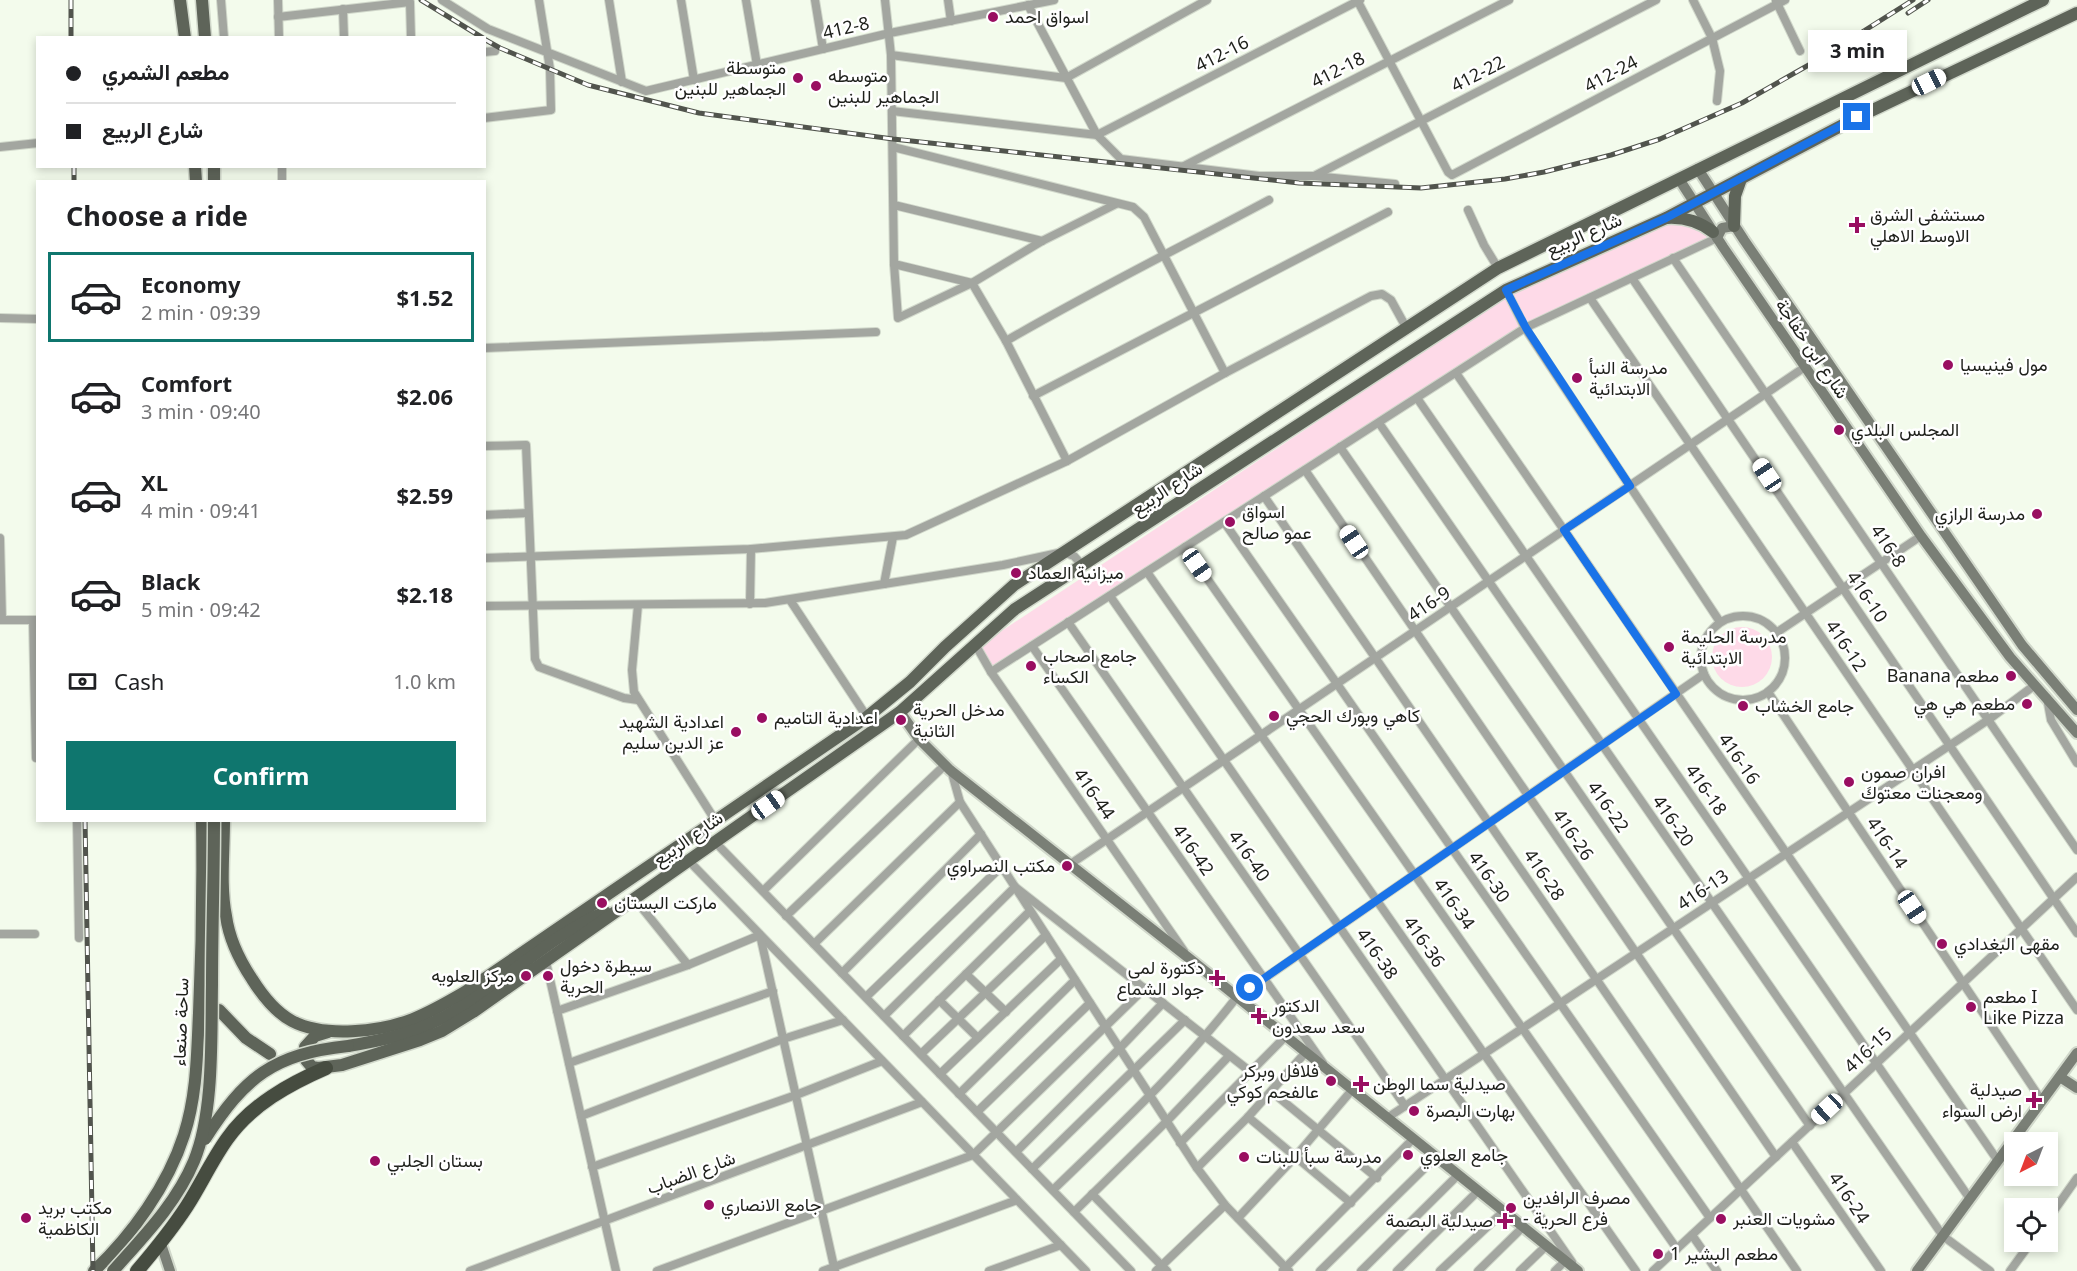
<!DOCTYPE html>
<meta charset="utf-8">
<style>
:root{--surface:#fff;--page:#f2f2f2;--text:#202124;--muted:#757577;--line:#e0e0e0;--accent:#0f766e}
body{margin:0;font-family:"Noto Sans",Vazirmatn,sans-serif;background:var(--page);color:var(--text);height:100vh;display:flex;flex-direction:column;font-size:22px;white-space:nowrap}
*{box-sizing:border-box;margin:0}
p{font-size:20px;color:var(--muted)}
.icon{flex:none;width:33px;height:33px;fill:none;stroke:currentColor;stroke-width:2;stroke-linecap:round;stroke-linejoin:round}
.map{position:relative;flex:1;overflow:hidden}
.details{position:absolute;left:36px;top:180px;width:450px;height:642px;display:flex;flex-direction:column;background:var(--surface);border-radius:0px;box-shadow:0 3px 9px #0003}
.details>*{flex:none}
.banner{position:absolute;left:36px;top:36px;width:450px;height:132px;border-radius:0px;box-shadow:0 3px 9px #0003;display:grid;align-content:center;height:132px;padding:0 30px;background:var(--surface)}
.needle{width:39px;rotate:222deg}
.fabs{position:absolute;left:2004px;top:1132px;display:grid;gap:12px}
.fabs a{display:grid;place-items:center;width:54px;height:54px;border-radius:0px;background:var(--surface);box-shadow:0 3px 9px #0003;font-size:30px}
.end{position:absolute;width:27px;height:27px;margin:-14px;border:8px solid #1a73e8;background:#fff;box-shadow:0 0 0 3px #fff}
.from{border-radius:50%}
.bubble{position:absolute;height:42px;border-radius:0px;background:var(--surface);box-shadow:0 3px 9px #0003;font-size:20px;font-weight:700;line-height:42px;text-align:center}
.car{position:absolute;width:18px;height:36px;margin:-18px -9px;border-radius:8px;box-shadow:0 0 4px 2px #0007;background:linear-gradient(#fff 24%,#345 0 40%,#fff 0 76%,#345 0 86%,#fff 0)}
.banner b{display:flex;align-items:center;gap:21px;height:57px;font-size:22px}
.banner b+b{border-top:2px solid var(--line)}
.banner i{width:15px;height:15px;background:var(--text)}
ul{padding:0;list-style:none}
li{display:flex;align-items:center;gap:18px;height:90px;margin:0 12px 9px;padding:0 18px;border:3px solid transparent;border-radius:0px}
li div{flex:1}
li b{display:block;font-size:22px}
li em{font-style:normal;font-weight:700}
li.current{border-color:var(--accent)}
li>.icon{width:54px;height:54px;stroke-width:1.5}
h2{padding:0 30px;font-size:27px;line-height:72px}
.pay{display:flex;align-items:center;gap:15px;height:66px;padding:0 30px;font-size:22px}
.pay p{margin-inline-start:auto}
.cta{display:flex;gap:12px;margin-top:auto;padding:12px 30px}
.cta a{flex:1;height:69px;border-radius:0px;background:var(--accent);color:#fff;font-size:24px;font-weight:700;line-height:69px;text-align:center}
.map>svg:first-child{display:block}
</style>
<div class="map">
<svg width="2077" height="1271" viewBox="0 0 2077 1271">
<rect width="100%" height="100%" fill="#f3fbec"/>
<g fill="#fedae8">
<path d="M1667 221H1685L1714 237 1529 323 992 669 979 646 1511 293Z"/>
<circle cx="1742" cy="657" r="30"/>
</g>
<g fill="none" stroke-linecap="round" stroke-linejoin="round">
<defs>
<g id="street">
<path d="M221 0 224 38"/>
<path d="M278 0 279 38"/>
<path d="M442 0 488 29 646 91 890 33 1054 0"/>
<path d="M609 0 622 82"/>
<path d="M681 0 694 80"/>
<path d="M746 0 757 65"/>
<path d="M815 0 823 49"/>
<path d="M885 0 891 55 894 264 898 318 972 283 1042 241 1116 204"/>
<path d="M948 0 951 21"/>
<path d="M1357 0 1448 172 1452 175 1785 0"/>
<path d="M1693 0 1712 38 1720 71 1717 101"/>
<path d="M1776 1 1800 51"/>
<path d="M1028 5 1097 135 1121 159 1259 176H1314L1395 184"/>
<path d="M343 9 344 38"/>
<path d="M278 17 410 2 411 38"/>
<path d="M484 52 495 51"/>
<path d="M891 55 1066 78 1207 0"/>
<path d="M892 111 1097 135 1360 0"/>
<path d="M484 118 551 110 550 69 539 0"/>
<path d="M0 147 38 143"/>
<path d="M893 147 1133 207 1144 217 1225 373"/>
<path d="M282 166V182"/>
<path d="M1182 167 1509 0"/>
<path d="M1314 176 1656 0"/>
<path d="M894 205 1042 241"/>
<path d="M1468 210 1484 245 1498 268"/>
<path d="M1673 258 2077 850"/>
<path d="M894 264 972 283 1006 341 1067 461"/>
<path d="M1632 278 2077 933"/>
<path d="M1506 290 1525 328 1720 622"/>
<path d="M1590 298 2077 1010"/>
<path d="M0 318 38 319"/>
<path d="M1006 341C1092 291 1181 247 1269 200"/>
<path d="M484 348 876 332"/>
<path d="M1456 373 1998 1161"/>
<path d="M1033 396 1388 212"/>
<path d="M1417 398 1970 1199"/>
<path d="M1379 423 1943 1236 1990 1271"/>
<path d="M484 446 526 445 535 659 539 667 624 698 638 700"/>
<path d="M1340 447 1810 1126"/>
<path d="M1305 470 1776 1157"/>
<path d="M1264 496 1797 1271"/>
<path d="M484 515 528 513"/>
<path d="M1224 522 1710 1218"/>
<path d="M0 538 2 620"/>
<path d="M1185 547 1677 1249"/>
<path d="M484 558 751 549 906 535 1067 461 1225 373 1371 296 1382 294 1391 300 1407 329"/>
<path d="M1147 572 1636 1271"/>
<path d="M884 584 893 537"/>
<path d="M1110 596 1572 1262"/>
<path d="M790 600 867 717"/>
<path d="M750 604 751 549"/>
<path d="M638 605 632 670 634 692 715 820"/>
<path d="M484 606 765 603 1003 565 1063 552 1074 556 1083 566"/>
<circle cx="1743" cy="658" r="42"/>
<path d="M0 620H37"/>
<path d="M33 620 36 758"/>
<path d="M1068 622 1405 1106"/>
<path d="M1776 633 1921 536"/>
<path d="M975 644 991 672 1184 951"/>
<path d="M1032 646 1323 1063"/>
<path d="M991 672 1525 328 1717 238"/>
<path d="M1768 692 2042 1101"/>
<path d="M2047 698 2051 720 2077 763"/>
<path d="M951 770 960 802 1197 1168 1225 1205 1289 1271"/>
<path d="M77 820 79 938"/>
<path d="M715 842 1131 1271"/>
<path d="M688 860 1086 1271"/>
<path d="M1069 865 1805 367"/>
<path d="M763 891 919 739"/>
<path d="M634 898 688 965"/>
<path d="M786 916 945 765"/>
<path d="M0 934H35"/>
<path d="M814 944 960 802"/>
<path d="M546 962 616 1271"/>
<path d="M842 973 981 834"/>
<path d="M966 974 1006 1012"/>
<path d="M866 997 1002 866"/>
<path d="M939 1000 978 1038"/>
<path d="M557 1011 688 965 760 935 835 1271"/>
<path d="M884 1016 1015 887 1252 1073"/>
<path d="M903 1036 1030 911"/>
<path d="M921 1054 1046 935"/>
<path d="M569 1063 773 991"/>
<path d="M940 1074 1061 959"/>
<path d="M1272 1092 1377 1178"/>
<path d="M959 1094 1075 980"/>
<path d="M977 1112 1090 1003"/>
<path d="M581 1116 783 1039 843 1020"/>
<path d="M1248 1117 1351 1203"/>
<path d="M1387 1118 1988 720 2035 685"/>
<path d="M1792 1142 1881 1271"/>
<path d="M1180 1143 1286 1036"/>
<path d="M1016 1152 1119 1049 1163 1003"/>
<path d="M592 1167 796 1095 882 1061"/>
<path d="M1197 1168 1248 1117 1306 1052"/>
<path d="M1032 1169 1185 1020"/>
<path d="M1053 1190C1117 1128 1182 1068 1236 998L1704 674"/>
<path d="M1092 1194 1167 1271"/>
<path d="M1074 1212 1166 1122 1229 1056"/>
<path d="M1238 1218 1295 1157 1352 1090"/>
<path d="M2048 1219 2077 1178"/>
<path d="M1692 1235 1717 1271"/>
<path d="M1283 1270 1413 1139"/>
<path d="M470 1271 922 1102"/>
<path d="M657 1271 973 1155 1145 988"/>
<path d="M823 1271 1017 1200"/>
<path d="M989 1271 1061 1245"/>
<path d="M1156 1271 1225 1205"/>
<path d="M1320 1271 1436 1157"/>
<path d="M1361 1271 1458 1175"/>
<path d="M1397 1271 1478 1191"/>
<path d="M1440 1271 1504 1211"/>
<path d="M1478 1271 1523 1227"/>
<path d="M1520 1271 1546 1246"/>
<path d="M1555 1271 1565 1261"/>
<path d="M1653 1271 2077 877"/>
<path d="M2010 1271 2031 1242"/>
</g>
<g id="secondary">
<path d="M1698 169 1744 240 2022 645 2077 710"/>
<path d="M1679 179 1723 247 1921 536 2010 657 2077 733"/>
<path d="M1717 238 1722 228 1734 226"/>
<path d="M900 712 919 739 950 770 1190 959 1578 1271"/>
<path d="M2060 1077 2077 1088"/>
<path d="M161 1244 170 1271"/>
<path d="M1917 1271 2077 1053"/>
</g>
<g id="primary">
<path d="M180 0 185 38"/>
<path d="M202 0 205 38"/>
<path d="M195 166 196 182"/>
<path d="M214 166V182"/>
<path d="M1667 218C1684 217 1700 222 1713 232"/>
<path d="M1734 226 1735 196 1741 179"/>
<path d="M224 820C224 852 220 886 226 916 229 938 240 961 252 979 262 995 275 1012 292 1021 324 1038 380 1032 413 1019 431 1012 448 1002 465 992L867 717 910 682 945 647 1014 585 1498 268 2043 0"/>
<path d="M219 1010 246 1038 270 1054"/>
<path d="M348 1046C378 1041 409 1035 436 1021 496 992 544 938 605 912"/>
<path d="M305 1047 315 1036 328 1032"/>
<path d="M306 1060 312 1067 318 1068 342 1065 420 1040 442 1031 473 1012 900 712 1015 609 1506 290 1666 218 1858 117 2077 13"/>
<path d="M94 1271C132 1235 168 1185 184 1135 197 1095 197 1054 199 1013 202 949 203 885 202 820"/>
</g>
<path id="highway" d="M137 1271C155 1250 172 1229 187 1206 201 1184 212 1160 227 1139 251 1105 289 1084 326 1068"/>
</defs>
<use href="#street" stroke="#d1d8cb" stroke-width="10"/>
<use href="#secondary" stroke="#d1d8cb" stroke-width="14"/>
<use href="#primary" stroke="#d1d8cb" stroke-width="15"/>
<use href="#highway" stroke="#d1d8cb" stroke-width="16"/>
<use href="#street" stroke="#a3a6a0" stroke-width="8"/>
<use href="#secondary" stroke="#7a7f76" stroke-width="10"/>
<use href="#primary" stroke="#5e6459" stroke-width="12"/>
<use href="#highway" stroke="#464c40" stroke-width="14"/>
<defs>
<g id="rail">
<path d="M71 0V38"/>
<path d="M421 0 483 38"/>
<path d="M1908 13 1928 0"/>
<path d="M484 39 500 48 588 85 699 113 893 139 1299 183 1421 188 1505 179 1544 172 1611 155 1660 139 1742 103 1821 58 1913 0"/>
<path d="M74 166V182"/>
<path d="M85 820 93 1271"/>
</g>
</defs>
<use href="#rail" stroke="#51544d" stroke-width="5"/>
<use href="#rail" stroke="#fff" stroke-width="3" stroke-dasharray="9" stroke-linecap="butt"/>
<defs>
<g id="primary-bridge">
<path d="M205 1139C245 1077 273 1054 348 1046"/>
<path d="M113 1271C143 1237 176 1204 194 1161 214 1113 211 1038 212 985 212 930 214 875 214 820"/>
</g>
</defs>
<use href="#primary-bridge" stroke="#d1d8cb" stroke-width="15" stroke-linecap="butt"/>
<use href="#primary-bridge" stroke="#5e6459" stroke-width="12"/>
</g>
<g fill="none" stroke-linecap="round" stroke-linejoin="round">
<path stroke="#1a73e8" stroke-width="8" d="M1250 988 1676 694 1564 530 1630 486 1526 328 1506 290 1666 218 1857 117"/>
</g>
<g fill="#990e61" stroke="#fff" stroke-width="2">
<circle cx="993" cy="17" r="6"/>
<circle cx="798" cy="78" r="6"/>
<circle cx="816" cy="86" r="6"/>
<path d="M1854 216h6v6h6v6h-6v6h-6v-6h-6v-6h6z"/>
<circle cx="1948" cy="365" r="6"/>
<circle cx="1577" cy="378" r="6"/>
<circle cx="1839" cy="430" r="6"/>
<circle cx="2037" cy="514" r="6"/>
<circle cx="1230" cy="522" r="6"/>
<circle cx="1016" cy="573" r="6"/>
<circle cx="1669" cy="647" r="6"/>
<circle cx="1031" cy="666" r="6"/>
<circle cx="2011" cy="676" r="6"/>
<circle cx="2027" cy="704" r="6"/>
<circle cx="1743" cy="706" r="6"/>
<circle cx="1274" cy="716" r="6"/>
<circle cx="762" cy="718" r="6"/>
<circle cx="901" cy="720" r="6"/>
<circle cx="736" cy="732" r="6"/>
<circle cx="1849" cy="782" r="6"/>
<circle cx="1067" cy="866" r="6"/>
<circle cx="602" cy="903" r="6"/>
<circle cx="1942" cy="944" r="6"/>
<circle cx="526" cy="976" r="6"/>
<circle cx="548" cy="976" r="6"/>
<path d="M1214 969h6v6h6v6h-6v6h-6v-6h-6v-6h6z"/>
<circle cx="1971" cy="1007" r="6"/>
<path d="M1256 1007h6v6h6v6h-6v6h-6v-6h-6v-6h6z"/>
<circle cx="1331" cy="1081" r="6"/>
<path d="M1358 1075h6v6h6v6h-6v6h-6v-6h-6v-6h6z"/>
<path d="M2031 1091h6v6h6v6h-6v6h-6v-6h-6v-6h6z"/>
<circle cx="1414" cy="1111" r="6"/>
<circle cx="1408" cy="1155" r="6"/>
<circle cx="1244" cy="1157" r="6"/>
<circle cx="375" cy="1161" r="6"/>
<circle cx="709" cy="1205" r="6"/>
<circle cx="1511" cy="1208" r="6"/>
<circle cx="26" cy="1218" r="6"/>
<circle cx="1721" cy="1219" r="6"/>
<path d="M1502 1212h6v6h6v6h-6v6h-6v-6h-6v-6h6z"/>
<circle cx="1658" cy="1254" r="6"/>
</g>
<g text-anchor="middle" stroke-width="5" stroke-linejoin="round" paint-order="stroke">
<g font-size="18" fill="#1e201b" stroke="#fff" text-anchor="start">
<text x="1005" y="23">اسواق احمد</text>
<text x="786" y="74" text-anchor="end">متوسطة<tspan x="786" dy="21">الجماهير للبنين</tspan></text>
<text x="828" y="82">متوسطه<tspan x="828" dy="21">الجماهير للبنين</tspan></text>
<text x="1870" y="221">مستشفى الشرق<tspan x="1870" dy="21">الاوسط الاهلي</tspan></text>
<text x="1960" y="371">مول فينيسيا</text>
<text x="1589" y="374">مدرسة النبأ<tspan x="1589" dy="21">الابتدائية</tspan></text>
<text x="1851" y="436">المجلس البلدي</text>
<text x="1242" y="518">اسواق<tspan x="1242" dy="21">عمو صالح</tspan></text>
<text x="2025" y="520" text-anchor="end">مدرسة الرازي</text>
<text x="1028" y="579">ميزانية العماد</text>
<text x="1681" y="643">مدرسة الحليمة<tspan x="1681" dy="21">الابتدائية</tspan></text>
<text x="1043" y="662">جامع اصحاب<tspan x="1043" dy="21">الکساء</tspan></text>
<text x="1999" y="682" text-anchor="end">Banana مطعم</text>
<text x="2015" y="710" text-anchor="end">مطعم هي هي</text>
<text x="1755" y="712">جامع الخشاب</text>
<text x="913" y="716">مدخل الحرية<tspan x="913" dy="21">الثانية</tspan></text>
<text x="1286" y="722">كاهي وبورك الحجي</text>
<text x="774" y="724">اعدادية التاميم</text>
<text x="724" y="728" text-anchor="end">اعدادية الشهيد<tspan x="724" dy="21">عز الدين سليم</tspan></text>
<text x="1861" y="778">افران صمون<tspan x="1861" dy="21">ومعجنات معتوكَ</tspan></text>
<text x="1055" y="872" text-anchor="end">مكتب النصراوي</text>
<text x="614" y="909">ماركت البستان</text>
<text x="1954" y="950">مقهى البغدادي</text>
<text x="560" y="972">سيطرة دخول<tspan x="560" dy="21">الحرية</tspan></text>
<text x="1204" y="974" text-anchor="end">دكتورة لمى<tspan x="1204" dy="21">جواد الشماع</tspan></text>
<text x="514" y="982" text-anchor="end">مركز العلويه</text>
<text x="1983" y="1003">مطعم I<tspan x="1983" dy="21">Like Pizza</tspan></text>
<text x="1272" y="1012">الدكتور<tspan x="1272" dy="21">سعد سعدون</tspan></text>
<text x="1319" y="1077" text-anchor="end">فلافل وبركر<tspan x="1319" dy="21">عالفحم كوكي</tspan></text>
<text x="1373" y="1090">صيدلية سما الوطن</text>
<text x="2022" y="1096" text-anchor="end">صيدلية<tspan x="2022" dy="21">ارض السواء</tspan></text>
<text x="1426" y="1117">بهارت البصرة</text>
<text x="1420" y="1161">جامع العلوي</text>
<text x="1256" y="1163">مدرسة سبأ للبنات</text>
<text x="387" y="1167">بستان الجلبي</text>
<text x="1523" y="1204">مصرف الرافدين<tspan x="1523" dy="21">- فرع الحرية</tspan></text>
<text x="721" y="1211">جامع الانصاري</text>
<text x="38" y="1214">مكتب بريد<tspan x="38" dy="21">الكاظمية</tspan></text>
<text x="1733" y="1225">مشويات العنبر</text>
<text x="1493" y="1227" text-anchor="end">صيدلية البصمة</text>
<text x="1670" y="1260">مطعم البشير 1</text>
</g>
<g font-size="18" fill="#1e201b" stroke="#fff">
<text transform="translate(846 28) rotate(-13)" y="6">412-8</text>
<text transform="translate(1222 54) rotate(-27)" y="6">412-16</text>
<text transform="translate(1338 70) rotate(-27)" y="6">412-18</text>
<text transform="translate(1478 74) rotate(-27)" y="6">412-22</text>
<text transform="translate(1611 74) rotate(-28)" y="6">412-24</text>
<text transform="translate(1584 235) rotate(-24)" y="6">شارع الربيع</text>
<text transform="translate(1812 349) rotate(56)" y="6">شارع ابن خفاجة</text>
<text transform="translate(1167 489) rotate(-33)" y="6">شارع الربيع</text>
<text transform="translate(1888 546) rotate(56)" y="6">416-8</text>
<text transform="translate(1867 597) rotate(56)" y="6">416-10</text>
<text transform="translate(1429 604) rotate(-34)" y="6">416-9</text>
<text transform="translate(1846 646) rotate(56)" y="6">416-12</text>
<text transform="translate(1739 759) rotate(55)" y="6">416-16</text>
<text transform="translate(1706 790) rotate(55)" y="6">416-18</text>
<text transform="translate(1094 794) rotate(55)" y="6">416-44</text>
<text transform="translate(1608 807) rotate(55)" y="6">416-22</text>
<text transform="translate(1673 821) rotate(55)" y="6">416-20</text>
<text transform="translate(1573 835) rotate(56)" y="6">416-26</text>
<text transform="translate(688 839) rotate(-35)" y="6">شارع الربيع</text>
<text transform="translate(1887 843) rotate(56)" y="6">416-14</text>
<text transform="translate(1193 850) rotate(55)" y="6">416-42</text>
<text transform="translate(1249 856) rotate(55)" y="6">416-40</text>
<text transform="translate(1544 875) rotate(56)" y="6">416-28</text>
<text transform="translate(1489 877) rotate(55)" y="6">416-30</text>
<text transform="translate(1703 890) rotate(-34)" y="6">416-13</text>
<text transform="translate(1454 904) rotate(55)" y="6">416-34</text>
<text transform="translate(1424 942) rotate(55)" y="6">416-36</text>
<text transform="translate(1377 954) rotate(55)" y="6">416-38</text>
<text transform="translate(181 1022) rotate(-88)" y="6">ساحة صنعاء</text>
<text transform="translate(1868 1050) rotate(-43)" y="6">416-15</text>
<text transform="translate(691 1173) rotate(-20)" y="6">شارع الضباب</text>
<text transform="translate(1849 1198) rotate(56)" y="6">416-24</text>
</g>
</g>
</svg>
<div class="fabs">
<a><svg class="needle" viewBox="-14 -14 28 28"><path d="M0-13l5 13h-10z" fill="#e53935"/><path d="M0 13l5-13h-10z" fill="#757577"/></svg></a>
<a><svg class="icon" aria-label="locate" viewBox="0 0 24 24"><circle cx="12" cy="12" r="6"/><path d="M12 2v4M12 18v4M2 12h4M18 12h4"/></svg></a>
</div>
<i class="end from" style="left:1250px;top:988px"></i>
<i class="end" style="left:1857px;top:117px"></i>
<div class="bubble" style="left:1808px;top:30px;width:99px">3 min</div>
<i class="car" style="left:1929px;top:82px;rotate:64deg"></i>
<i class="car" style="left:1767px;top:475px;rotate:326deg"></i>
<i class="car" style="left:1354px;top:542px;rotate:326deg"></i>
<i class="car" style="left:1197px;top:565px;rotate:145deg"></i>
<i class="car" style="left:768px;top:805px;rotate:55deg"></i>
<i class="car" style="left:1912px;top:907px;rotate:146deg"></i>
<i class="car" style="left:1827px;top:1109px;rotate:227deg"></i>
<div class="banner">
<b><i class="from"></i>مطعم الشمري</b>
<b><i></i>شارع الربيع</b>
</div>
<section class="details">
<h2>Choose a ride</h2>
<ul>
<li class="current"><svg class="icon" aria-label="car" viewBox="0 0 24 24"><path d="M5 17H2v-5l4-1 3-4h7l3 4 3 1v5h-3M9 17h6M6 11h13"/><circle cx="7" cy="17" r="2"/><circle cx="17" cy="17" r="2"/></svg><div><b>Economy</b><p>2 min · 09:39</p></div><em>$1.52</em></li>
<li><svg class="icon" aria-label="car" viewBox="0 0 24 24"><path d="M5 17H2v-5l4-1 3-4h7l3 4 3 1v5h-3M9 17h6M6 11h13"/><circle cx="7" cy="17" r="2"/><circle cx="17" cy="17" r="2"/></svg><div><b>Comfort</b><p>3 min · 09:40</p></div><em>$2.06</em></li>
<li><svg class="icon" aria-label="car" viewBox="0 0 24 24"><path d="M5 17H2v-5l4-1 3-4h7l3 4 3 1v5h-3M9 17h6M6 11h13"/><circle cx="7" cy="17" r="2"/><circle cx="17" cy="17" r="2"/></svg><div><b>XL</b><p>4 min · 09:41</p></div><em>$2.59</em></li>
<li><svg class="icon" aria-label="car" viewBox="0 0 24 24"><path d="M5 17H2v-5l4-1 3-4h7l3 4 3 1v5h-3M9 17h6M6 11h13"/><circle cx="7" cy="17" r="2"/><circle cx="17" cy="17" r="2"/></svg><div><b>Black</b><p>5 min · 09:42</p></div><em>$2.18</em></li>
</ul>
<div class="pay"><svg class="icon" aria-label="cash" viewBox="0 0 24 24"><path d="M3 7h18v10H3z"/><circle cx="12" cy="12" r="2"/></svg>Cash<p>1.0 km</p></div>
<div class="cta"><a>Confirm</a></div>
</section>
</div>
